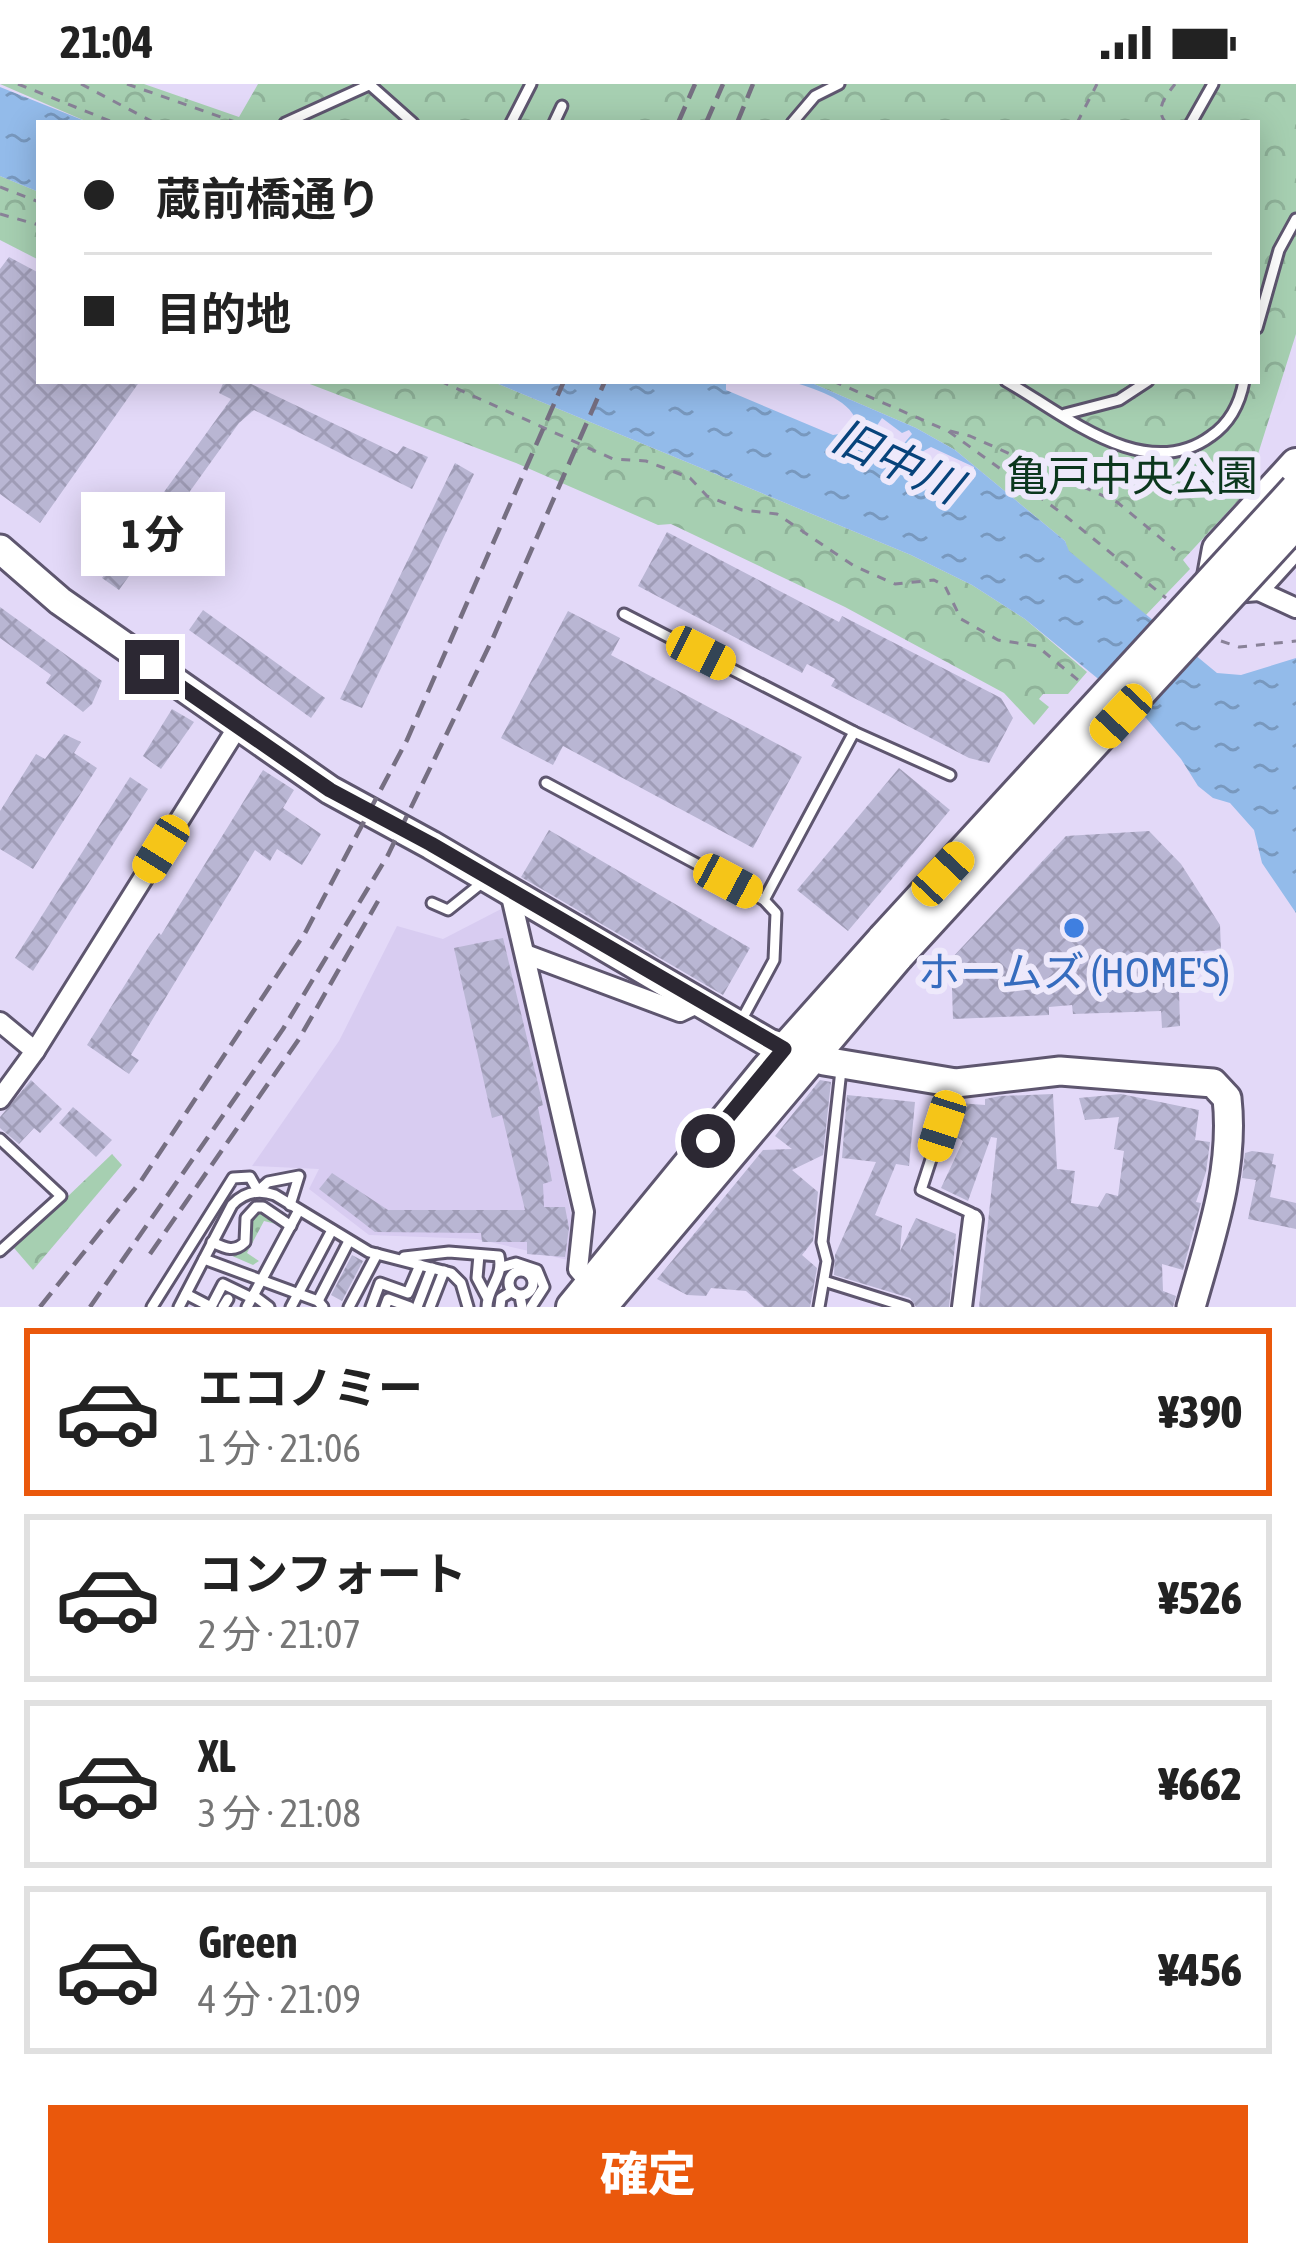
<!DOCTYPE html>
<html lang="ja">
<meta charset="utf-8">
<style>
:root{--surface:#fff;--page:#f2f2f2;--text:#222;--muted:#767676;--line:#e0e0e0;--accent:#ea580c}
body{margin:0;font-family:"Asap Condensed","Noto Sans JP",sans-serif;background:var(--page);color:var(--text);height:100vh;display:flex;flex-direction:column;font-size:45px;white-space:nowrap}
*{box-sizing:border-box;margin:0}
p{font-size:39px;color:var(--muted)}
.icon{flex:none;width:66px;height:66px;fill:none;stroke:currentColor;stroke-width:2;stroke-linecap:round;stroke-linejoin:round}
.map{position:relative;height:1223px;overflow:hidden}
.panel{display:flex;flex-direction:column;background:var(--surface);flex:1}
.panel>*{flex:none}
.top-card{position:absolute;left:36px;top:36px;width:1224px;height:264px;border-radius:0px;box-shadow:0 6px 30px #0003;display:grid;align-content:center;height:264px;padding:0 48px;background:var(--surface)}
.end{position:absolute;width:54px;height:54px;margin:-27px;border:15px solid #2c2833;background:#fff;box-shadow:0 0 0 6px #fff}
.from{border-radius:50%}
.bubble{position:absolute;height:84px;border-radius:0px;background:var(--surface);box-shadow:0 6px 30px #0003;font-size:39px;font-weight:800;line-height:84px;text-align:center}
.car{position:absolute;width:36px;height:72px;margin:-36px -18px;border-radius:15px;box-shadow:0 0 9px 3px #0007;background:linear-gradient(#f5c518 24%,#345 0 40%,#f5c518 0 76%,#345 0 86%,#f5c518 0)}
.top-card b{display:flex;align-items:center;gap:42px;height:114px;font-size:45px}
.top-card b+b{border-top:3px solid var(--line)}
.top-card i{width:30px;height:30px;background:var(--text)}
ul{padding:21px 0 0;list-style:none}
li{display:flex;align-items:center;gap:36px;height:168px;margin:0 24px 18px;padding:0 24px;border:6px solid var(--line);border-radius:0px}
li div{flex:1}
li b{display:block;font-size:45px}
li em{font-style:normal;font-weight:800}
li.current{border-color:var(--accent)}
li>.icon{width:108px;height:108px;stroke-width:1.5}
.action{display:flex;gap:24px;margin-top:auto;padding:24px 48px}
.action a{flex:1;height:138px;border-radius:0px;background:var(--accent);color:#fff;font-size:48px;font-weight:800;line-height:138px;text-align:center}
.status{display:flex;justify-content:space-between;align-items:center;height:84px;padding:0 60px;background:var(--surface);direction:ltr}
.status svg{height:33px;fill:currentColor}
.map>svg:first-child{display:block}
</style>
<div class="status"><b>21:04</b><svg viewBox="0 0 49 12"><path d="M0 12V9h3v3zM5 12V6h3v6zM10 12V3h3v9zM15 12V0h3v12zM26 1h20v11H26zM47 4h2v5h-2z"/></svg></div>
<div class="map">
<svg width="1296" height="1223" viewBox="0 0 1296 1223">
<defs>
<pattern id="grass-dots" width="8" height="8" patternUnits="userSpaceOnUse" patternTransform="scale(3)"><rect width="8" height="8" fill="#a6cfb1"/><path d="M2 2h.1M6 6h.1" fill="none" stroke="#8fb299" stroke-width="1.8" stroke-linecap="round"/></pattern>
<pattern id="park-crowns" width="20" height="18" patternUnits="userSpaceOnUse" patternTransform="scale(3)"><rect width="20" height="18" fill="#a6cfb1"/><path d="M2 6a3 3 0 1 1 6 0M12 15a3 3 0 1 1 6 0" fill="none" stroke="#8fb299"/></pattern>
<pattern id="water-ripples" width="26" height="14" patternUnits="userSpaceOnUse" patternTransform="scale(3)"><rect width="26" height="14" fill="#93bbea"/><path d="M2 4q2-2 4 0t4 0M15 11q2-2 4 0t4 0" fill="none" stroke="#7898be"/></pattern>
<pattern id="building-cross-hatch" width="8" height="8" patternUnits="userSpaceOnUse" patternTransform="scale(3)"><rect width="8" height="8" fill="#b9b6d3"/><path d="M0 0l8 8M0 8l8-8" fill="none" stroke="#9f9cb6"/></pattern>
</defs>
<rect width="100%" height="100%" fill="#e3d9f8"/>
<path fill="#d8ccf1" d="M505 823 573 1139 568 1176 477 1155 369 1151 309 1105 319 1085 252 1082 339 957 397 842 443 855Z"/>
<path fill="url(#grass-dots)" d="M255 1129 265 1130 276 1140 264 1137 247 1169 259 1177 253 1181 223 1168 238 1169C255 1159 246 1149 250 1134Z"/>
<g fill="url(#park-crowns)">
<path d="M0 0H144L239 33 258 0H1296V250L1246 408 1183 476 1190 485 1145 532 1068 467 1065 457 955 366 916 344 807 297H1257V39H90Z"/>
<path d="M0 92 39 108V176L0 156Z"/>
<path d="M302 297H491L911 471 972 501 1025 535 1087 588 1068 610H1043L1039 615 1049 623 1034 641 1004 609 845 523 671 440 658 441 516 379Z"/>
<path d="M112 1070 122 1081 33 1186 14 1164Z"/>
</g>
<path fill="#a6cfb1" d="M538 0H642L622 39H576L530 15Z"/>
<g fill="url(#water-ripples)" fill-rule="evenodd">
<path d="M0 3 90 39H39V108L0 92Z"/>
<path d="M491 297H726V306L833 351 851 348 857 338C848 313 813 305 790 297H807L916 344 955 366 1065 457 1069 467 1217 589 1241 591 1296 574V829L1262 779 1254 746 1230 719 1213 714 1198 702 1181 675 1146 634 1025 535 972 501 911 471ZM882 334 902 349 909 346 912 350 901 363 903 372 865 360 872 349 862 347 858 339 868 340 874 346ZM931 363 974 383V395H945L918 383V370Z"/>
</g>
<g fill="url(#building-cross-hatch)">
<path d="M9 173 39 189V297H140L40 439 0 410V185Z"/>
<path d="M224 297H245L397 370 403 362 428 373 412 405 254 326 239 339 119 506 102 494 231 315 219 309Z"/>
<path d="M455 379 474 390 362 624 340 615Z"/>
<path d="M667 448 839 538 842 532 1001 614 1013 634 989 679 969 674 831 602 835 595 807 580 802 589 638 502Z"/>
<path d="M0 523 102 597 92 620 83 628 46 599 51 591 0 554Z"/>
<path d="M203 526 325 614 311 634 189 546Z"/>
<path d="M568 527 620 554 611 571 802 673 753 764 563 662 553 681 501 654Z"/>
<path d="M172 625 194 638 161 685 143 672Z"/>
<path d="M64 650 81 658 74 669 97 684 33 785 0 765V727L36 670 45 675Z"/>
<path d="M899 684 950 726 848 847 797 806Z"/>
<path d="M263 686 294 706 283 724 321 750 302 781 277 765 270 777 255 766 131 971 139 976 129 990 87 961 150 861 159 849 161 851Z"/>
<path d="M130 693 148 705 33 887 15 874Z"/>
<path d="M549 746 750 864 723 911 521 793Z"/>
<path d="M1149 747 1181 780 1220 841 1221 866 1178 868 1180 942 1162 944 1161 927 1073 930 1072 921 1049 923V931L953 935 951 875 1066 752Z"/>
<path d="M503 854 543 1021 538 1023 552 1097 543 1100 544 1123H565L569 1144 565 1173 527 1170V1158H482L481 1149 375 1148 319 1105 332 1089 388 1126H525L502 1031 492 1034 454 864Z"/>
<path d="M31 996 62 1025 40 1049 34 1044 19 1060 0 1044V1033Z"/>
<path d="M820 996 831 998 823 1071 792 1086 818 1108 813 1157 802 1171 817 1184 810 1223H764L746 1207 711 1204 706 1212 687 1211 657 1195 763 1066 792 1065 775 1052Z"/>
<path d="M1053 1010 1057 1085 1075 1087 1071 1119 1098 1123 1106 1109 1118 1112 1124 1067 1114 1065 1119 1033 1085 1036 1079 1014 1121 1010 1199 1026 1195 1056 1210 1058 1206 1088 1196 1118 1201 1119 1195 1141 1183 1186 1162 1180 1163 1207 1176 1212 1173 1223H979L997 1054 991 1053 968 1117 941 1104 963 1057 950 1049 958 1032 959 1019 985 1021V1015L1000 1012Z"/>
<path d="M847 1011 915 1018 909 1082 896 1080 875 1131 902 1142 900 1167 916 1134 956 1150 949 1223H916L910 1214 834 1191 835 1171 876 1078 842 1074Z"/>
<path d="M73 1023 112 1056 96 1073 59 1039Z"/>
<path d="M1252 1067 1274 1070 1272 1080 1276 1081 1270 1113 1296 1119V1145L1248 1135 1256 1096 1242 1094 1245 1069Z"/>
<path d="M352 1171 363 1177 342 1217 331 1211Z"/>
</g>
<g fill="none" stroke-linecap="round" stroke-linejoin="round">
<defs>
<g id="lane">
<path d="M369 0 413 39"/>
<path d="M285 39 369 1"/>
<path d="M511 39 531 0"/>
<path d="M554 39 562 22"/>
<path d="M792 39 815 12 839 0"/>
<path d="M1191 39 1213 0"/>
<path d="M1257 244 1279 166 1296 135"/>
<path d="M1006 297C1064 330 1145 401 1211 352 1230 339 1240 319 1244 297"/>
<path d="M1065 330 1119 316 1148 297"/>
<path d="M624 530 854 648 950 691"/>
<path d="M546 699 764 816 776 829 774 876 741 937"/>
<path d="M764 816 854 648"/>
<path d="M432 819 448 826 483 798"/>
<path d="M954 1005 921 1106 971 1129 973 1135"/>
<path d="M0 1055 61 1112 0 1167"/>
<path d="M212 1158C225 1164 234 1169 245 1158L246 1134 256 1123H263L291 1142"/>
<path d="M479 1171 477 1194 487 1213"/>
<path d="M404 1173 449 1168 499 1172C504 1194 487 1203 487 1223"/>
<path d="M204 1175 318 1217 323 1223"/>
<path d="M502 1183 516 1179 537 1186 544 1203 531 1223"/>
<circle cx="521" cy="1199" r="12"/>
<path d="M824 1197 907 1223"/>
<path d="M186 1210 211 1223"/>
<path d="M253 1211 269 1223"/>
<path d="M318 1217 349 1157"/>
<path d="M152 1223 233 1094 250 1093 258 1107 268 1098 299 1092 290 1121"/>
<path d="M179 1223 232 1121C244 1108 258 1105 275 1111L369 1168 451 1189 461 1199 468 1223"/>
<path d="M211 1223 223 1200 252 1214"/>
<path d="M223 1223 228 1215"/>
<path d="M247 1223 299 1126"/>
<path d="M291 1223 332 1146"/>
<path d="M349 1223 377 1170"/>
<path d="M371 1223 380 1199 408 1209 420 1181"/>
<path d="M385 1223 388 1215 410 1223"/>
<path d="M417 1223 432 1184"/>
<path d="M430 1223 444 1187"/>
<path d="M500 1223 501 1214 511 1208 520 1212 522 1223"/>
<path d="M819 1223 827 1177 822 1158 841 986"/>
</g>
<g id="street">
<path d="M1259 507 1296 524"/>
<path d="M1234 509 1259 507 1296 466"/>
<path d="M510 808 584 1128 578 1185 591 1200"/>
<path d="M525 870 680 928 699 919"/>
<path d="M0 938 35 967 237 644"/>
<path d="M0 1015 35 967"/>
<path d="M962 1223 973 1135"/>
</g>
<path id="secondary" d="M0 465 60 517 330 706 431 761 769 959 824 977 956 999 1060 987 1213 999 1227 1014C1235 1086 1210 1155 1191 1223"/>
<g id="primary">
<path d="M1212 498 1218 465 1296 380"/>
<path d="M572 1223 767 985 883 855"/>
<path d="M601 1223 898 872"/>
</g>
</defs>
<use href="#lane" stroke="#5e566f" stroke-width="15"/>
<use href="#street" stroke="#5e566f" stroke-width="24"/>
<use href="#secondary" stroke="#5e566f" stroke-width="33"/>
<use href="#primary" stroke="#5e566f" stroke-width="36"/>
<g stroke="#898298" stroke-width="3" stroke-dasharray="9 9" stroke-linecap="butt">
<path d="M18 0 115 39"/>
<path d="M81 0 155 39"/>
<path d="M127 0 238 39"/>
<path d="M1077 39 1097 0"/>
<path d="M1166 39C1154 25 1166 12 1175 0"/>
<path d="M0 103 39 118"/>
<path d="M0 130 39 141"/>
<path d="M440 297 613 375 646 377 690 394 707 412 742 426 777 430 854 482 895 500 934 496 945 502 961 535 998 556 1037 562 1078 596"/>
<path d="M833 297 948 347 1063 430 1166 514"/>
<path d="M950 347 970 352 1117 418 1175 466"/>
<path d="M1221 557 1239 563 1296 557"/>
</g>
<use href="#lane" stroke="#fff" stroke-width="9"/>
<use href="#street" stroke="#fff" stroke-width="18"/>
<use href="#secondary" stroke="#fff" stroke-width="27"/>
<use href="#primary" stroke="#fff" stroke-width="30"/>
<g stroke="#766f82" stroke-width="4.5" stroke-dasharray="18 9" stroke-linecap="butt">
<path d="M678 39 695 0"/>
<path d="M706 39 723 0"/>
<path d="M737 39 753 0"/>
<path d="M150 1170 299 955 378 817"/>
<path d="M40 1223 141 1097 305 849 407 656 564 297"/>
<path d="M90 1223 283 945 388 771 493 554 605 297"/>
</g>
<defs>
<g id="primary-bridge">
<path d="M883 855 1296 405"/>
<path d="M898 872 1296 439"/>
</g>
</defs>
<use href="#primary-bridge" stroke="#5e566f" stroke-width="36" stroke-linecap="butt"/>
<use href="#primary-bridge" stroke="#fff" stroke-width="30"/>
</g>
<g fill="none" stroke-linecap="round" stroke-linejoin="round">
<path stroke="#2c2833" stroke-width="15" d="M152 583 330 706 431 760 784 965 708 1057"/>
</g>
<circle fill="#3f7fe0" stroke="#eee9fb" stroke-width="4.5" cx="1074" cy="844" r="12"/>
<g text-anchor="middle" stroke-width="12" stroke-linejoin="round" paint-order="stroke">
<g font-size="42" fill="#0b371d" stroke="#eee9fb">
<text x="1132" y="407">亀戸中央公園</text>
</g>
<g font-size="42" fill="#366cbe" stroke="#eee9fb">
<text x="1074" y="903">ホームズ (HOME'S)</text>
</g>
<g font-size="45" font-style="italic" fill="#07437b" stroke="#eee9fb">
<text transform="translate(897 377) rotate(25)" y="16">旧中川</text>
</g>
</g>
</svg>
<i class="end from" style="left:708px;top:1057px"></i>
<i class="end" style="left:152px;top:583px"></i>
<div class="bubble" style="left:81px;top:408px;width:144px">1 分</div>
<i class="car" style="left:701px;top:569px;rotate:117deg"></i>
<i class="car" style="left:1121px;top:632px;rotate:223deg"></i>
<i class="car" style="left:161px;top:765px;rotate:212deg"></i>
<i class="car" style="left:943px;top:790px;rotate:43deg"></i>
<i class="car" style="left:728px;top:797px;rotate:118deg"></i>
<i class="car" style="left:942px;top:1042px;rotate:198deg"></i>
<div class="top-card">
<b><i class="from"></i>蔵前橋通り</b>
<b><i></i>目的地</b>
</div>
</div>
<section class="panel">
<ul>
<li class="current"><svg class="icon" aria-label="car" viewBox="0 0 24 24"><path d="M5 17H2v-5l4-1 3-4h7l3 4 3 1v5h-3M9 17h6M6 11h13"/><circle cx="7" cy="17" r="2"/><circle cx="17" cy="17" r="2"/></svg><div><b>エコノミー</b><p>1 分 · 21:06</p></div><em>¥390</em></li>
<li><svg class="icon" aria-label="car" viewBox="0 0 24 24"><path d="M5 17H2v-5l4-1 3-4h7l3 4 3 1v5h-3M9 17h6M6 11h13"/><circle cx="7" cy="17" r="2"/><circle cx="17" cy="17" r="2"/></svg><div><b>コンフォート</b><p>2 分 · 21:07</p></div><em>¥526</em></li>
<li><svg class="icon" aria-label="car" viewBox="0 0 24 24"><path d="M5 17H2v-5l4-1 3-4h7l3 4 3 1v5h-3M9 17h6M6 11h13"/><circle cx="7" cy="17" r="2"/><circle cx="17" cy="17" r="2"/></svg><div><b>XL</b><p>3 分 · 21:08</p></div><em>¥662</em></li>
<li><svg class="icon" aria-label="car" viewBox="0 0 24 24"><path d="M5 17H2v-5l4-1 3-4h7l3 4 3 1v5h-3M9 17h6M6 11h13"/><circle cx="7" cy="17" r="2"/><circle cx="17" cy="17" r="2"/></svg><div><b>Green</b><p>4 分 · 21:09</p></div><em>¥456</em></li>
</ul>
<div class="action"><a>確定</a></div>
</section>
